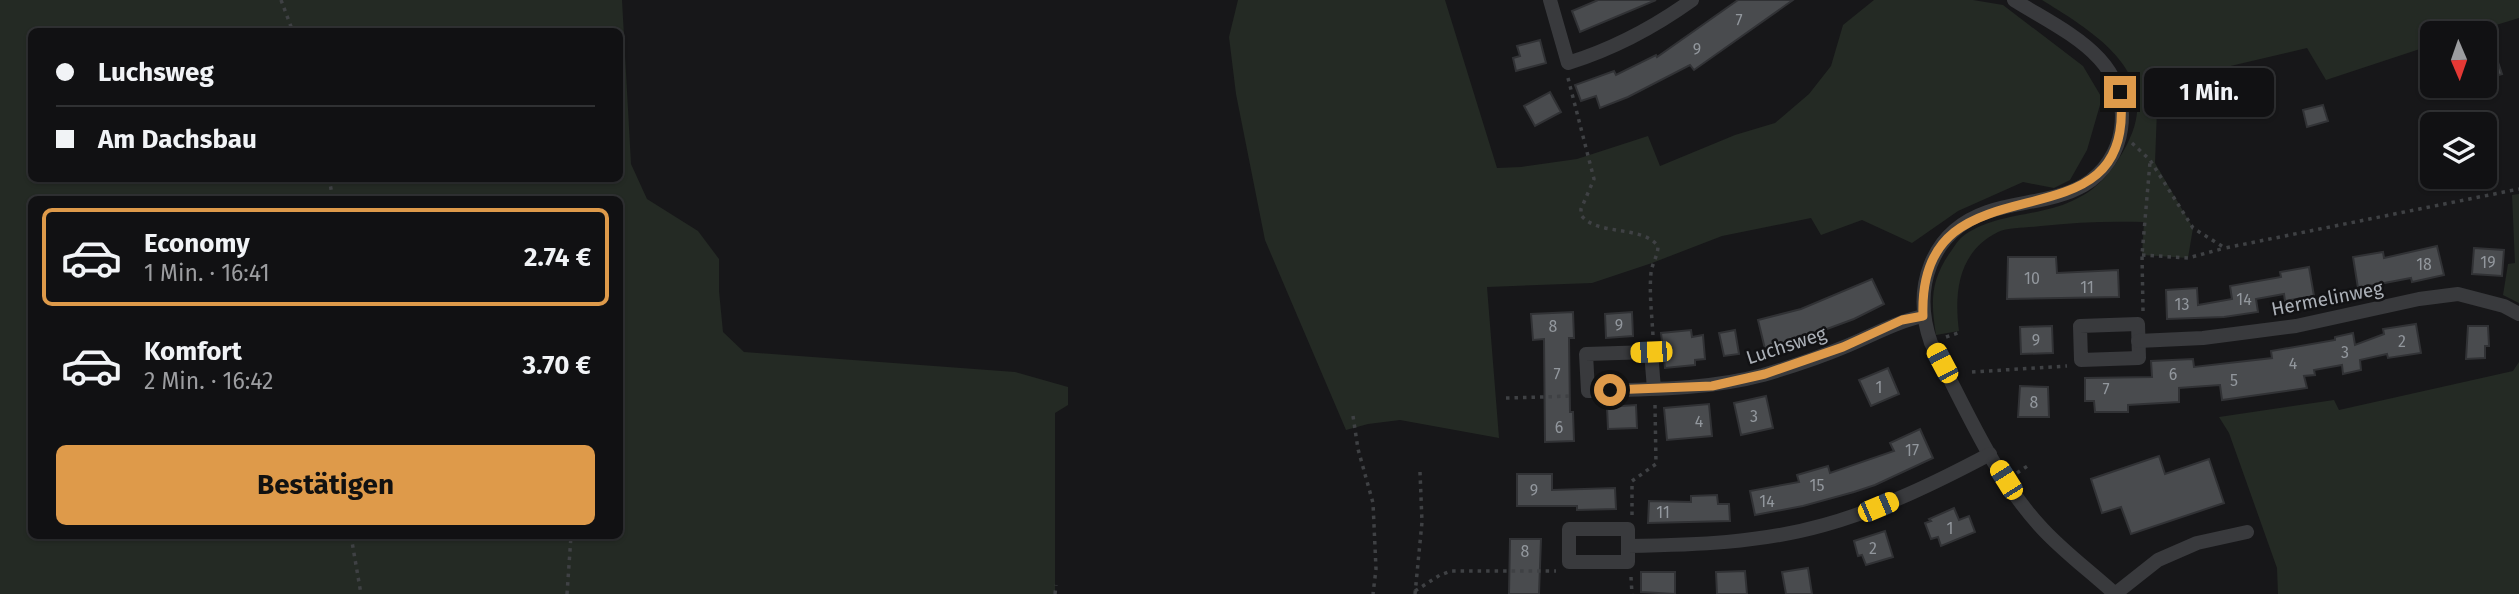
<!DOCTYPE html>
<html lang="de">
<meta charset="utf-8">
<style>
:root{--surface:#111113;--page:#1e1f21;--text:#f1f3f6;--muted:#9c9da0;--line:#303133;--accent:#de9a4a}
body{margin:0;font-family:"Fira Sans",sans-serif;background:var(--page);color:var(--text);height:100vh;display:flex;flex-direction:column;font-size:26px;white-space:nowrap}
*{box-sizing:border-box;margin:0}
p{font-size:23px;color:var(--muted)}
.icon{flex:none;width:38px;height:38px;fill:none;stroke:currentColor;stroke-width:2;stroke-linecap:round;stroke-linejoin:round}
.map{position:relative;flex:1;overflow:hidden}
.sheet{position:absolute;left:28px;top:196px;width:595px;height:343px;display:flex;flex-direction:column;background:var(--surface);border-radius:10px;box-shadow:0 2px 5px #0004,0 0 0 2px var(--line)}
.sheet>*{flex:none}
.guide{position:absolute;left:28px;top:28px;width:595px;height:154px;border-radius:10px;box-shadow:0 2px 5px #0004,0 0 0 2px var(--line);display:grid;align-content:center;height:154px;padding:0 28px;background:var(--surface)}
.needle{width:46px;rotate:178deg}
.controls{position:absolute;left:2420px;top:21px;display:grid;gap:14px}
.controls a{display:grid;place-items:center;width:77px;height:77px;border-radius:10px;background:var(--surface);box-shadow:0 2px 5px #0004,0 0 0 2px var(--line);font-size:35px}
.end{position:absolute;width:32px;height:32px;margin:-16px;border:9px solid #de9a4a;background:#111;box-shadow:0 0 0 4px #111}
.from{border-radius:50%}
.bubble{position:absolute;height:49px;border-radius:10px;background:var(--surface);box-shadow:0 2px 5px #0004,0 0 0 2px var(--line);font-size:23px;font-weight:700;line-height:49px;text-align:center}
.car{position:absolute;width:21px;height:42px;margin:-21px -10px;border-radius:9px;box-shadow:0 0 5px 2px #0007;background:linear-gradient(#f5c518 24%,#345 0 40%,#f5c518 0 76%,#345 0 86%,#f5c518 0)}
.guide b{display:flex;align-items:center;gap:24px;height:66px;font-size:26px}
.guide b+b{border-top:2px solid var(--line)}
.guide i{width:18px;height:18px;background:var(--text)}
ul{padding:12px 0 0;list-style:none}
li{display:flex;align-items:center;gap:21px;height:98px;margin:0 14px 10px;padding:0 14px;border:4px solid transparent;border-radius:10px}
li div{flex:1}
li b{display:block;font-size:26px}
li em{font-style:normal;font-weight:700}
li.active{border-color:var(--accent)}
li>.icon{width:63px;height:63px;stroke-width:1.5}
.primary-button{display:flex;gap:14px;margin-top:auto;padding:14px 28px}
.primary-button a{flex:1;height:80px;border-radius:10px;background:var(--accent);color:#111;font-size:28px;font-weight:700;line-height:80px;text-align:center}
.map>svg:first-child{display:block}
</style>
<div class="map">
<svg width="2519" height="594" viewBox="0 0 2519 594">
<rect width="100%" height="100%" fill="#171719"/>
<g fill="#242a24" fill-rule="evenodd">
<path d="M0 0H622L631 164 647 199 698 231 719 259V291L723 332 744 352 1015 372 1068 387V405L1055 413V594H0ZM32 32H620V178H32ZM32 200H620V536H32Z"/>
<path d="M1238 0H1445L1497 168 1521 167 1577 159 1648 136 1660 166 1735 135 1775 123 1809 94 1831 66 1843 25 1874 0H1973L2003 5 2083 66 2102 98 2087 150 2070 180 2054 188 2023 182 1958 211 1912 243 1862 220 1821 235 1811 218 1722 236 1652 263 1592 283 1487 287 1499 438 1400 420 1368 424 1346 430 1265 240 1236 94 1229 37Z"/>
<path d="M2042 0H2519V18L2470 33H2432V45L2326 80 2307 48 2158 83 2155 163 2193 228 2188 258 2142 255 2144 222C2109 221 2076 222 2041 226 2028 228 2009 227 1998 232 1958 252 1954 292 1959 331L1936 335C1931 303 1930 282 1949 254 1953 249 1957 241 1962 237 1993 213 2038 217 2072 201 2097 190 2111 173 2124 150 2167 76 2097 34 2042 0Z"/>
<path d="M2519 194V303L2503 295 2508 264 2515 263 2512 195Z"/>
<path d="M2519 362V594H2278L2277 568 2229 433 2219 417 2334 400 2339 410 2513 371Z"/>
</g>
<g fill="#494b4e" stroke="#313235" stroke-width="2">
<path d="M1598 0H1656L1580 32 1572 11Z"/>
<path d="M1738 0H1793L1694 70 1690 65 1628 97 1600 108 1596 96 1581 101 1575 85 1614 71 1616 75 1656 55 1657 57Z"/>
<path d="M1540 40 1546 63 1516 71 1513 58 1520 56 1517 46Z"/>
<path d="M2497 59 2502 74 2485 79V62Z"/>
<path d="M1550 92 1561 112 1535 126 1524 106Z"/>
<path d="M2323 105 2328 121 2307 127 2303 110Z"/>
<path d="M2437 246 2444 275 2412 282 2411 278 2358 288 2353 257 2383 252 2384 258Z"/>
<path d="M2474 248 2504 250 2502 276 2472 274Z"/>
<path d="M2008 257H2056L2057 273 2118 270 2119 297 2007 299Z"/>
<path d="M2309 267 2314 296 2285 301 2284 294 2256 299 2258 312 2224 317 2167 319 2166 290 2197 288 2198 305 2232 299 2230 286 2281 277 2280 272Z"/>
<path d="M1872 279 1884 304 1854 319 1789 343 1765 349 1758 320 1801 309Z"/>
<path d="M1573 312 1574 338H1569L1570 412H1573L1574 441 1545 442 1544 339 1533 340 1531 314Z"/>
<path d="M1632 312 1633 336 1606 338 1605 314Z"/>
<path d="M2416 324 2421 353 2388 358 2387 354 2360 360 2361 370 2343 374 2342 365 2314 370 2315 375 2304 376 2307 388 2222 400 2220 385 2179 388V402L2128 405V412H2095L2094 401H2085V378L2152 377 2151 361 2193 359 2194 367 2272 358 2271 351 2335 340V337L2353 333 2355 345 2384 334 2383 329Z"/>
<path d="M2052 326 2053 353 2021 354 2020 327Z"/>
<path d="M2468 326H2488L2489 346H2485V358L2466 359Z"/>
<path d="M1691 330 1692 337 1703 335 1705 359 1695 360V365L1665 368 1661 333Z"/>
<path d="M1735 330 1739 354 1724 356 1719 333Z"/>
<path d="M1888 368 1899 394 1871 406 1859 380Z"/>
<path d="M2020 386 2048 387 2049 417H2018Z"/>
<path d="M1766 396 1773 428 1741 435 1734 403Z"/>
<path d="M1709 404 1712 436 1667 440 1664 408Z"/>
<path d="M1636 405 1637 428 1608 429 1607 407Z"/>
<path d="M1920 429 1933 458 1875 485 1854 492 1803 506 1755 515 1750 491 1799 482 1797 475 1828 466 1830 473 1894 451 1890 443Z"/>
<path d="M2159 456 2165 474 2209 459 2224 503 2131 534 2121 507 2102 513 2091 479Z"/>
<path d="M1517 474H1552V490L1615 488 1616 509 1577 510V506H1517Z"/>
<path d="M1717 495 1718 504H1729L1730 521 1648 523 1649 501 1691 502V496Z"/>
<path d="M1954 508 1959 520 1969 516 1975 532 1941 546 1938 537 1931 539 1925 523 1931 521 1929 519Z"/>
<path d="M1885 531 1893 557 1866 565 1862 555 1858 556 1854 541Z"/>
<path d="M1510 539H1541L1539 594H1509Z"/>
<path d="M1808 568 1812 594H1786L1782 572Z"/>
<path d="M1745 571 1747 594H1717L1716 572Z"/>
<path d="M1641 572H1675V594L1641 592Z"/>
</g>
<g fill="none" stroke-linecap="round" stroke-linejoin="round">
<g stroke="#3f4144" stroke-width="3.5" stroke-dasharray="3.5 5" stroke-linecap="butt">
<path d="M281 0 293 32"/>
<path d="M1568 78 1594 179 1581 209V215C1596 236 1642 225 1658 246 1658 256 1652 263 1651 273 1649 293 1652 315 1653 336"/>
<path d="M2132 143 2150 160 2193 228 2225 248 2519 189"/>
<path d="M329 178 333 200"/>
<path d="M2142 255 2188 258 2225 248"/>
<path d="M2143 311 2142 255 2150 162"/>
<path d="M1946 337 1961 332"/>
<path d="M1972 372 2067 366"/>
<path d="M1506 398 1573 396"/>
<path d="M1353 416 1358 449 1373 503 1376 569 1373 594"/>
<path d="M2017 473 2029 465"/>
<path d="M1632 515V481L1656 464 1655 405"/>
<path d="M351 536 361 594"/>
<path d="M1631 577 1632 594"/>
<path d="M1415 591 1440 575 1451 571H1556"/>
<path d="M567 594 571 536"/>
<path d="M1055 594 1056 585"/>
<path d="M1415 594 1422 522 1420 472"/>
</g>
<g stroke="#393a3d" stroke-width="14">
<path d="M1550 0 1568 63C1613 49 1653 28 1692 0"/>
<path d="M2014 0C2065 32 2131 58 2121 129 2118 152 2104 173 2084 185 2055 202 2018 201 1987 212 1930 232 1912 289 1931 343 1964 404 1992 473 2039 525 2061 550 2090 571 2115 594L2158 560 2197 543 2247 532"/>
<path d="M2138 324 2139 358 2081 360 2080 326Z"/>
<path d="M2138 341 2203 338 2296 326 2419 299 2458 294 2504 306 2519 314"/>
<path d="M1654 389 1651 352 1586 354 1588 391C1647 389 1706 390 1763 375 1790 367 1818 358 1844 347 1871 336 1895 322 1923 316"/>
<path d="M1628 546V529H1569V562H1628V546C1694 545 1760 543 1824 525 1882 509 1937 482 1990 454"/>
</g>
</g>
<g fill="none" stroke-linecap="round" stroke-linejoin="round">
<path stroke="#de9a4a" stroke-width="9" d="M1610 390 1712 386 1765 374 1843 347 1902 320 1923 316C1917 144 2141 261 2120 92"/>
</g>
<g text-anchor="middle" stroke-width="5" stroke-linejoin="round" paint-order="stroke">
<g font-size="16" fill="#92979d">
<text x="1739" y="26">7</text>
<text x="1697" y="55">9</text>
<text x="2488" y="268">19</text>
<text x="2424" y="270">18</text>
<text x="2032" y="284">10</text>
<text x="2087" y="293">11</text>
<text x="2244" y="305">14</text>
<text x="2182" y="310">13</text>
<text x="1619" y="331">9</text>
<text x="1553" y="332">8</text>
<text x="2036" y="346">9</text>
<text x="2402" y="347">2</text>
<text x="2345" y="358">3</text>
<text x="2293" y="369">4</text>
<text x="1557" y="380">7</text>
<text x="2173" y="380">6</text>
<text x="2234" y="386">5</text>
<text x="1879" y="393">1</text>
<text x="2106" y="395">7</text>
<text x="2034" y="408">8</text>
<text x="1754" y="422">3</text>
<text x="1699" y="427">4</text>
<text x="1559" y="433">6</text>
<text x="1912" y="456">17</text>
<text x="1817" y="491">15</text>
<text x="1534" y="496">9</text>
<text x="1767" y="507">14</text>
<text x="1663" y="518">11</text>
<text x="1950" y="534">1</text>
<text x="1873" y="554">2</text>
<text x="1525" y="557">8</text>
</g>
<g font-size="19" fill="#abb0b7" stroke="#121214">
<text transform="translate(2327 298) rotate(-11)" y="7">Hermelinweg</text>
<text transform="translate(1786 345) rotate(-18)" y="7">Luchsweg</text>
</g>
</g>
</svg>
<div class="controls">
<a><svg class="needle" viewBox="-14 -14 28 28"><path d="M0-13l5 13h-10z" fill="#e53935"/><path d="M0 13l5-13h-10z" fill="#9c9da0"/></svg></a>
<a><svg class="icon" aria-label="layers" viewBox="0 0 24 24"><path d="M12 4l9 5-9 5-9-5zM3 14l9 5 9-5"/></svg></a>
</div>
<i class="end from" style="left:1610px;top:390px"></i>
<i class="end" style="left:2120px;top:92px"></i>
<div class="bubble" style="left:2144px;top:68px;width:130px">1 Min.</div>
<i class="car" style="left:1651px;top:352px;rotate:268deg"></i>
<i class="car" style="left:1942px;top:363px;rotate:332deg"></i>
<i class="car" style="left:2006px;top:480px;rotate:328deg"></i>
<i class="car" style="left:1878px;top:507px;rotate:67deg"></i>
<div class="guide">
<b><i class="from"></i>Luchsweg</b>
<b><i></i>Am Dachsbau</b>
</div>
<section class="sheet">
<ul>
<li class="active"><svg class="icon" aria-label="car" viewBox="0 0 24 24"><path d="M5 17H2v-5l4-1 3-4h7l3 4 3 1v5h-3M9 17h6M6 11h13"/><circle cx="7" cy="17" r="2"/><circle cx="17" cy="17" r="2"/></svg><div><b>Economy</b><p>1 Min. · 16:41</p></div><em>2.74 €</em></li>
<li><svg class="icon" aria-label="car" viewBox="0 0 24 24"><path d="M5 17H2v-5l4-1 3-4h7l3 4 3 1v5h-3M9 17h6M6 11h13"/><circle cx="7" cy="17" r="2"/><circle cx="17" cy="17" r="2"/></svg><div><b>Komfort</b><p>2 Min. · 16:42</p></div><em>3.70 €</em></li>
</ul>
<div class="primary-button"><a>Bestätigen</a></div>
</section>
</div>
